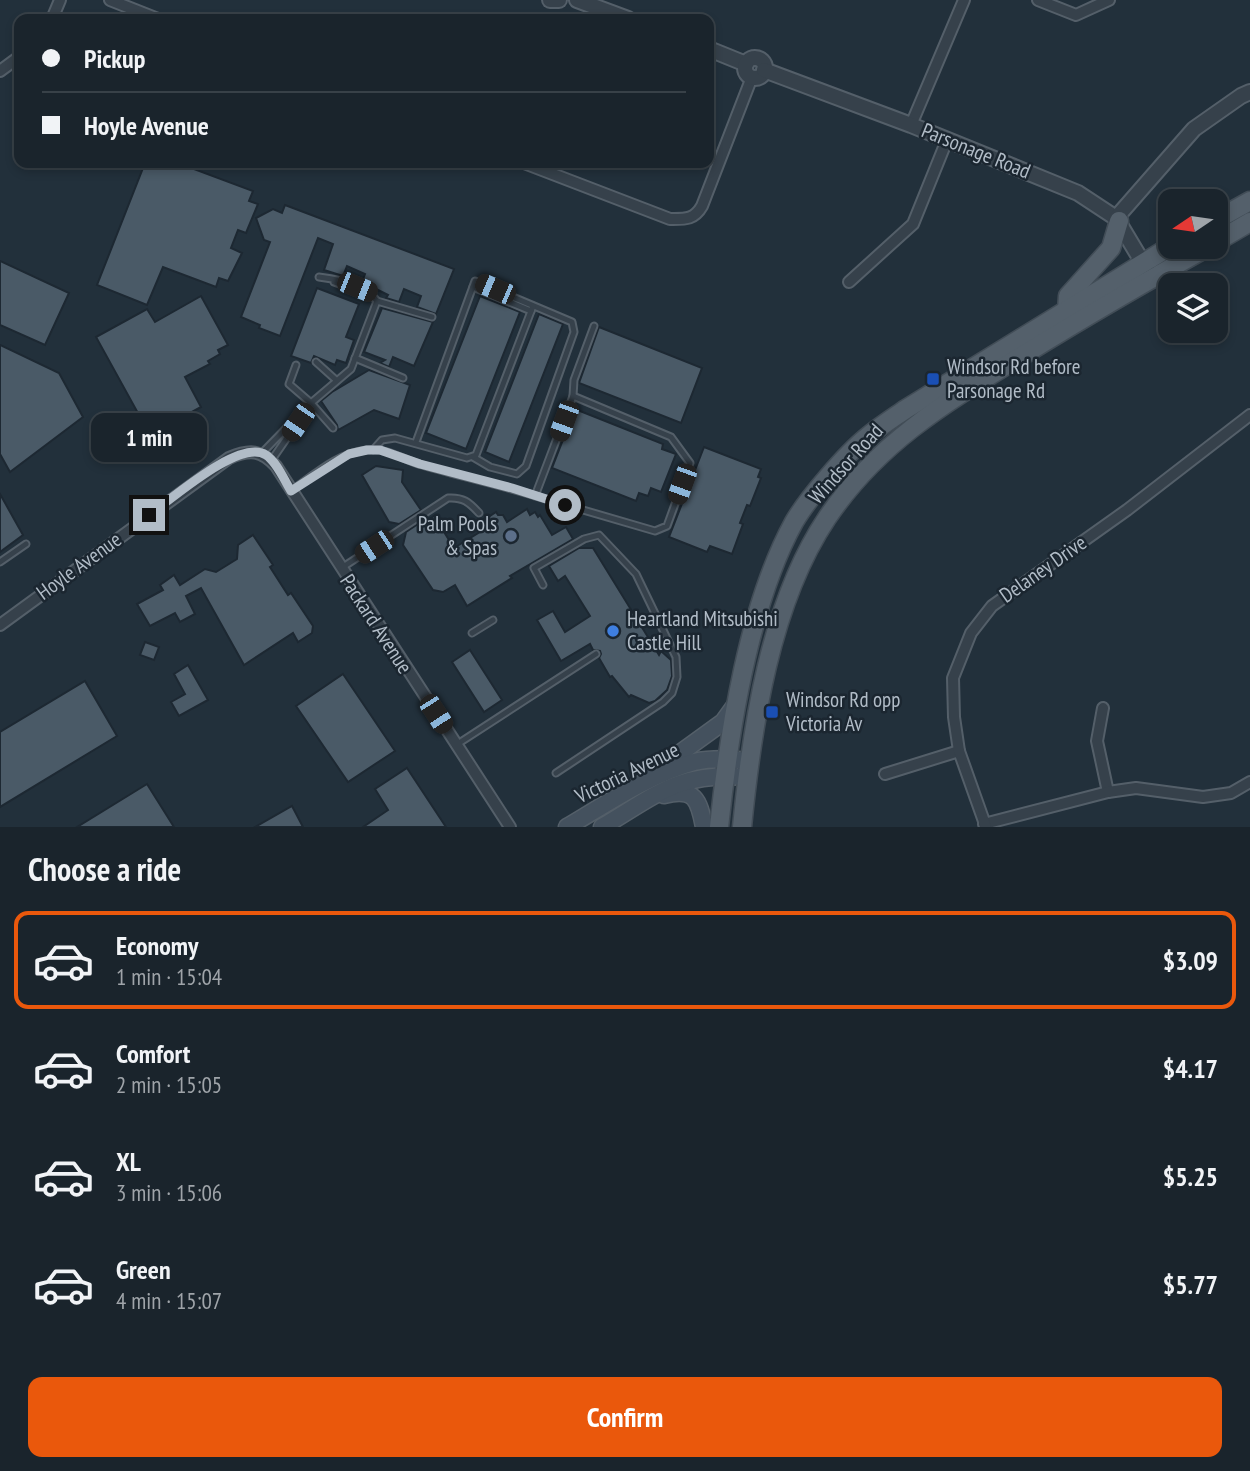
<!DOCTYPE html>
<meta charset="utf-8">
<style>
:root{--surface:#1a242c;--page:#232c34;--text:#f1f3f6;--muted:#9fa4a9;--line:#384148;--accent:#ea580c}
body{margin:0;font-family:"PT Sans Narrow",sans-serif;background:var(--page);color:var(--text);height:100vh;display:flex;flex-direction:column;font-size:26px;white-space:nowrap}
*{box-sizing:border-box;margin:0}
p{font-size:23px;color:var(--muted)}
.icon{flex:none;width:38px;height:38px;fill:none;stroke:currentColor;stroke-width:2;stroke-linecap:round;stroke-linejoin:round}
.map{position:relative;height:827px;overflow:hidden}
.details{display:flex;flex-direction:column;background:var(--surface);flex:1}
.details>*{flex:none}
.guide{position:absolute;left:14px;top:14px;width:700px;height:154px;border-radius:14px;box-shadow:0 4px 10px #0003,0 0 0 2px var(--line);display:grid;align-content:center;height:154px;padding:0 28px;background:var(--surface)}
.needle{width:46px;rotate:257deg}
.fabs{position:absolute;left:1158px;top:189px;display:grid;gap:14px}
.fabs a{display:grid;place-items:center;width:70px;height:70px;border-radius:14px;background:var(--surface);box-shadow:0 4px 10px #0003,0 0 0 2px var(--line);font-size:35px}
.end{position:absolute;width:32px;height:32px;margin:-16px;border:9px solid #b1bcc7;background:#111;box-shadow:0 0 0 4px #111}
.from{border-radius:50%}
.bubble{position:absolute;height:49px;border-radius:14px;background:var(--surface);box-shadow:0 4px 10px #0003,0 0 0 2px var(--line);font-size:23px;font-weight:700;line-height:49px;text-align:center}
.car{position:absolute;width:21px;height:42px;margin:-21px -10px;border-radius:9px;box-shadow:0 0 5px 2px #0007;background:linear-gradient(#222 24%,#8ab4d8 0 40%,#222 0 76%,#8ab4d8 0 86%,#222 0)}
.guide b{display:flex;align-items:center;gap:24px;height:66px;font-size:26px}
.guide b+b{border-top:2px solid var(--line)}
.guide i{width:18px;height:18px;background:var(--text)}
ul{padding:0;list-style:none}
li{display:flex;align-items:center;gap:21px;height:98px;margin:0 14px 10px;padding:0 14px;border:4px solid transparent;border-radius:14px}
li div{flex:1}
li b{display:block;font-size:26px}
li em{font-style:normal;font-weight:700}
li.on{border-color:var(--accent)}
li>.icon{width:63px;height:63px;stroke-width:1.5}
h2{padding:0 28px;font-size:32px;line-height:84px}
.cta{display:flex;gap:14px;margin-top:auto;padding:14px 28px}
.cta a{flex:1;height:80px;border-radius:14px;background:var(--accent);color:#fff;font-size:28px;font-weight:700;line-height:80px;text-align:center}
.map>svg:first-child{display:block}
</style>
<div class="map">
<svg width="1250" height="827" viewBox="0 0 1250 827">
<rect width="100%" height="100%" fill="#22303b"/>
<g fill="#4a5a67" stroke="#1d2832" stroke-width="2">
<path d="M145 163H178L253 191 249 201 258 204 246 233 238 230 231 248 242 253 228 281 219 278 216 287 163 267 147 305 97 285Z"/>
<path d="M285 205 454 269 436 314 417 307 421 296 404 289 399 302 386 298 388 295 362 282 365 274 347 266 343 276 324 270 333 244 318 238 280 336 259 328 260 325 241 317 270 242 264 240 256 218 273 209 282 213Z"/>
<path d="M0 261 69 293 45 345 0 325Z"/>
<path d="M317 288 359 304 346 337 354 340 346 363 337 360 335 365 314 356 311 363 291 356Z"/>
<path d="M201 296 228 345 218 350 220 354 208 361 210 364 185 377 201 407 150 435 96 337 147 309 155 322Z"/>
<path d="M480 296 520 312 466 449 426 433Z"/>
<path d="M382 308 433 322 414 366 393 357 389 367 380 363 385 360 364 352Z"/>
<path d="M539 314 563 324 509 462 485 452Z"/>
<path d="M599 327 702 368 681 423 579 383Z"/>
<path d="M0 345 59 373 83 417 10 472 0 454Z"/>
<path d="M369 370 410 385 399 419 374 410 338 430 337 425 321 401 332 392Z"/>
<path d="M575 409 663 444 662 449 676 454 661 492 651 488 648 496 639 493 636 501 552 468Z"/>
<path d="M704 447 761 469 758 477 761 478 750 506 747 505 740 523 743 524 732 554 710 546 707 552 669 537Z"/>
<path d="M376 466 403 470 402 482 421 510 399 524 389 522 362 475Z"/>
<path d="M0 494 23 535 0 552Z"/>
<path d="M527 509 530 515 535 512 538 517 540 515 552 535 566 527 573 539 510 576 512 578 467 606 455 585 443 592 433 590 403 545 406 532 427 518 428 520 434 516 454 548 488 527 487 518 496 512 498 515H503L507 522Z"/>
<path d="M253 535 273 565 270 567 288 595 291 593 313 626 312 633 298 642 293 633 244 665 201 588 186 596 195 614 180 622 175 613 150 626 137 604 163 590 160 585 174 575 180 585 205 569 216 572 237 559 238 545Z"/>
<path d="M579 548H593L659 655 661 651 671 660 672 676 667 690 655 701 649 703 631 695 629 697 612 676 610 677 599 658 601 654 600 651 593 650 590 644 561 661 537 620 553 611 565 632 590 616 565 576 558 581 549 566Z"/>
<path d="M145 642 159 647 154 660 140 655Z"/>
<path d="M470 650 502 700 484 712 452 662Z"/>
<path d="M188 665 208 700 179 716 171 702 185 694 174 674Z"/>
<path d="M343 674 395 751 348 782 296 706Z"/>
<path d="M85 681 117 736 0 807V732Z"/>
<path d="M407 768 446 827H363L388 810 375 789Z"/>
<path d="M147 784 174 827H77Z"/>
<path d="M292 806 303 827H255Z"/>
</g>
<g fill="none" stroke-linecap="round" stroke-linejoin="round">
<defs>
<g id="service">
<path d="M334 282 361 292"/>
<path d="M473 287 531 311"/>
<path d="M377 301 432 317"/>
<path d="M355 358 403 378"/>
<path d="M316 362 336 380"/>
<path d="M296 365 289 384 311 403 333 428"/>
<path d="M573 396 574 380 594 326"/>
<path d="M416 442 475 281 572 322 574 332 526 466 517 474 490 467 473 457"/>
<path d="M373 450 382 440 395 438 467 458 476 455 533 306"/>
<path d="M262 453 301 413"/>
<path d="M271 461 311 403 351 369 377 301C364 283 340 280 319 277"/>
<path d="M291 491C314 475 338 453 366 450 386 447 404 460 422 465 462 477 502 485 542 498L655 531 667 526 690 463 671 437 573 396 535 496"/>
<path d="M0 562 26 544"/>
<path d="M343 567 448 498C463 497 469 502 479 513"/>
<path d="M543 585 534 568 584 539 599 535 636 574 676 657 677 677 672 693 663 702 556 773"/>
<path d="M472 633 493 620"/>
<path d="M456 745 596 654"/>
</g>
<g id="minor">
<path d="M110 0 158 19"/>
<path d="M1038 0 1076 15 1109 0"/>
<path d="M52 19 60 0"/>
<path d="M0 71 19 57"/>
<path d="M911 125 964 0"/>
<path d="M524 163 670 219C685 219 694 220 702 206L752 77"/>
<path d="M849 282 913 224 947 140"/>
<path d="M0 625 229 458C250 449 261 450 276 466L510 827"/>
<path d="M1103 708 1097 741 1108 792"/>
<path d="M885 774 959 751"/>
<path d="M984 824 1108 792 1136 788 1203 797 1231 793 1250 782"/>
<path d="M986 827 959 751 954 717 953 678 971 633 992 606 1127 510 1250 415"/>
</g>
<g id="tertiary">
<path d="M550 0H559"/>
<path d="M577 0 628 19"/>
<path d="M709 49 746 64"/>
<circle cx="755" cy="68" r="10"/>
<path d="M764 70 911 125 1078 193 1116 218 1152 278"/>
<path d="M1116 218 1194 129 1241 96 1250 92"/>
</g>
<g id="secondary">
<path d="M654 772 723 722 736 704"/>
<path d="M664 795C695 787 699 800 704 827"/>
<path d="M567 827C606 804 650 774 694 762 712 758 731 759 749 761"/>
<path d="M602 827C656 795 680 771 747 777"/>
</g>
<g id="primary">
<path d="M1216 220 1250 201"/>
<path d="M1216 242 1250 222"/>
<path d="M1067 310 1068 296 1111 248 1119 221"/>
<path d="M719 827C729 732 748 606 794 522 808 498 846 454 867 437 879 427 893 418 906 409L1171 246"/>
<path d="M742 827C752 726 770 603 827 518 879 441 948 401 1025 354 1085 317 1147 281 1208 247"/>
</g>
</defs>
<use href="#service" stroke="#545f69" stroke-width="9"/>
<use href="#minor" stroke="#545f69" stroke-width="14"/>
<use href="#tertiary" stroke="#545f69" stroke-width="18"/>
<use href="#secondary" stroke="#545f69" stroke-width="19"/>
<use href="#primary" stroke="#424d57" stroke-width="21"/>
<use href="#service" stroke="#36414b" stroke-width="5"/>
<use href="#minor" stroke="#36414b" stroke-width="10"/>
<use href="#tertiary" stroke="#36414b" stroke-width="14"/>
<use href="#secondary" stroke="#44515e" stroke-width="16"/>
<use href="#primary" stroke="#54606b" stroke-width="18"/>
</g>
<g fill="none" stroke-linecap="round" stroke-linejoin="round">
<path stroke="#b1bcc7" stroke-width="9" d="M149 515C172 499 240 438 266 455 277 462 284 480 291 491L349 454 367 450H380L420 464 512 488 565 505"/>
</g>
<g fill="#1a4fb4" stroke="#1b2630" stroke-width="2.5">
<rect x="926" y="372" width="14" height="14" rx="3.5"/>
<rect x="765" y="705" width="14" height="14" rx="3.5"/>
</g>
<circle fill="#5c6f8a" stroke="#1b2630" stroke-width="2.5" cx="511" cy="536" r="7"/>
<circle fill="#3f7fe0" stroke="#1b2630" stroke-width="2.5" cx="613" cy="631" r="7"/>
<g text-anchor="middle" stroke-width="5" stroke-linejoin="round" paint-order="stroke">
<g font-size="21" fill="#b1bcc7" stroke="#1b2630">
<text transform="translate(976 151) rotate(22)" y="7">Parsonage Road</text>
<text transform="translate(846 464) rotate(-48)" y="7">Windsor Road</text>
<text transform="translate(79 566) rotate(-36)" y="7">Hoyle Avenue</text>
<text transform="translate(1043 569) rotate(-35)" y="7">Delaney Drive</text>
<text transform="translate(376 624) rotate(57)" y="7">Packard Avenue</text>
<text transform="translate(627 773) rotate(-26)" y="7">Victoria Avenue</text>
</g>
<g font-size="21" fill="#b1bcc7" stroke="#1b2630" text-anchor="start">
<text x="947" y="374">Windsor Rd before<tspan x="947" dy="24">Parsonage Rd</tspan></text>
<text x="497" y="531" text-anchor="end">Palm Pools<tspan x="497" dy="24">&amp; Spas</tspan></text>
<text x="627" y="626">Heartland Mitsubishi<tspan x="627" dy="24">Castle Hill</tspan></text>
<text x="786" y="707">Windsor Rd opp<tspan x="786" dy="24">Victoria Av</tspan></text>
</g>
</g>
</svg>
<div class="fabs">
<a><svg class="needle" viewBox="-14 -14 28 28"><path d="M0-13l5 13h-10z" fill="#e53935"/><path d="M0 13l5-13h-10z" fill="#9fa4a9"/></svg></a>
<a><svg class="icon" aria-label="layers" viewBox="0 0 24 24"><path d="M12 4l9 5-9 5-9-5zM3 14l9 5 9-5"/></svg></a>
</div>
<i class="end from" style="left:565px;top:505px"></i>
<i class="end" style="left:149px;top:515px"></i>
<div class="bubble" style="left:91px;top:413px;width:116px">1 min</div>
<i class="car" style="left:357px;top:287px;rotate:112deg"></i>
<i class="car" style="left:495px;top:289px;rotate:293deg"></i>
<i class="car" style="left:564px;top:421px;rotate:200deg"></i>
<i class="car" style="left:298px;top:422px;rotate:214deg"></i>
<i class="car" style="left:682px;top:484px;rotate:200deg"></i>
<i class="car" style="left:374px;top:547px;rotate:237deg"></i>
<i class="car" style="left:436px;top:714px;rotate:147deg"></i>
<div class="guide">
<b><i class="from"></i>Pickup</b>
<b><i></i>Hoyle Avenue</b>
</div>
</div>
<section class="details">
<h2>Choose a ride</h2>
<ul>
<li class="on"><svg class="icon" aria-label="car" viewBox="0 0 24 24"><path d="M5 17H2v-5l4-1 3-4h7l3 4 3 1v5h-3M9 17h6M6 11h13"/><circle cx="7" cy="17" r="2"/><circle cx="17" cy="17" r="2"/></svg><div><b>Economy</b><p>1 min · 15:04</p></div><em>$3.09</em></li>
<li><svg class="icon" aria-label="car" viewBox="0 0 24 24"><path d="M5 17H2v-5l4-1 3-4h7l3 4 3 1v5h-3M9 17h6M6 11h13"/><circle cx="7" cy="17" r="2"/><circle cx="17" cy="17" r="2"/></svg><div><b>Comfort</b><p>2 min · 15:05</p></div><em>$4.17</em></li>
<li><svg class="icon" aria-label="car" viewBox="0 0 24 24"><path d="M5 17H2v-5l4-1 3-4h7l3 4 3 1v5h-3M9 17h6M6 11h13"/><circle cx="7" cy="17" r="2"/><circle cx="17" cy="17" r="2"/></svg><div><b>XL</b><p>3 min · 15:06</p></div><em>$5.25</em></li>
<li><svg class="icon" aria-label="car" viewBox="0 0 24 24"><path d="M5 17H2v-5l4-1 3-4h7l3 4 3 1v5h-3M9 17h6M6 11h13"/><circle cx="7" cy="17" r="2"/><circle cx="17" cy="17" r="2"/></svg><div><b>Green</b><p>4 min · 15:07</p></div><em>$5.77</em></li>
</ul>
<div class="cta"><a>Confirm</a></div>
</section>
